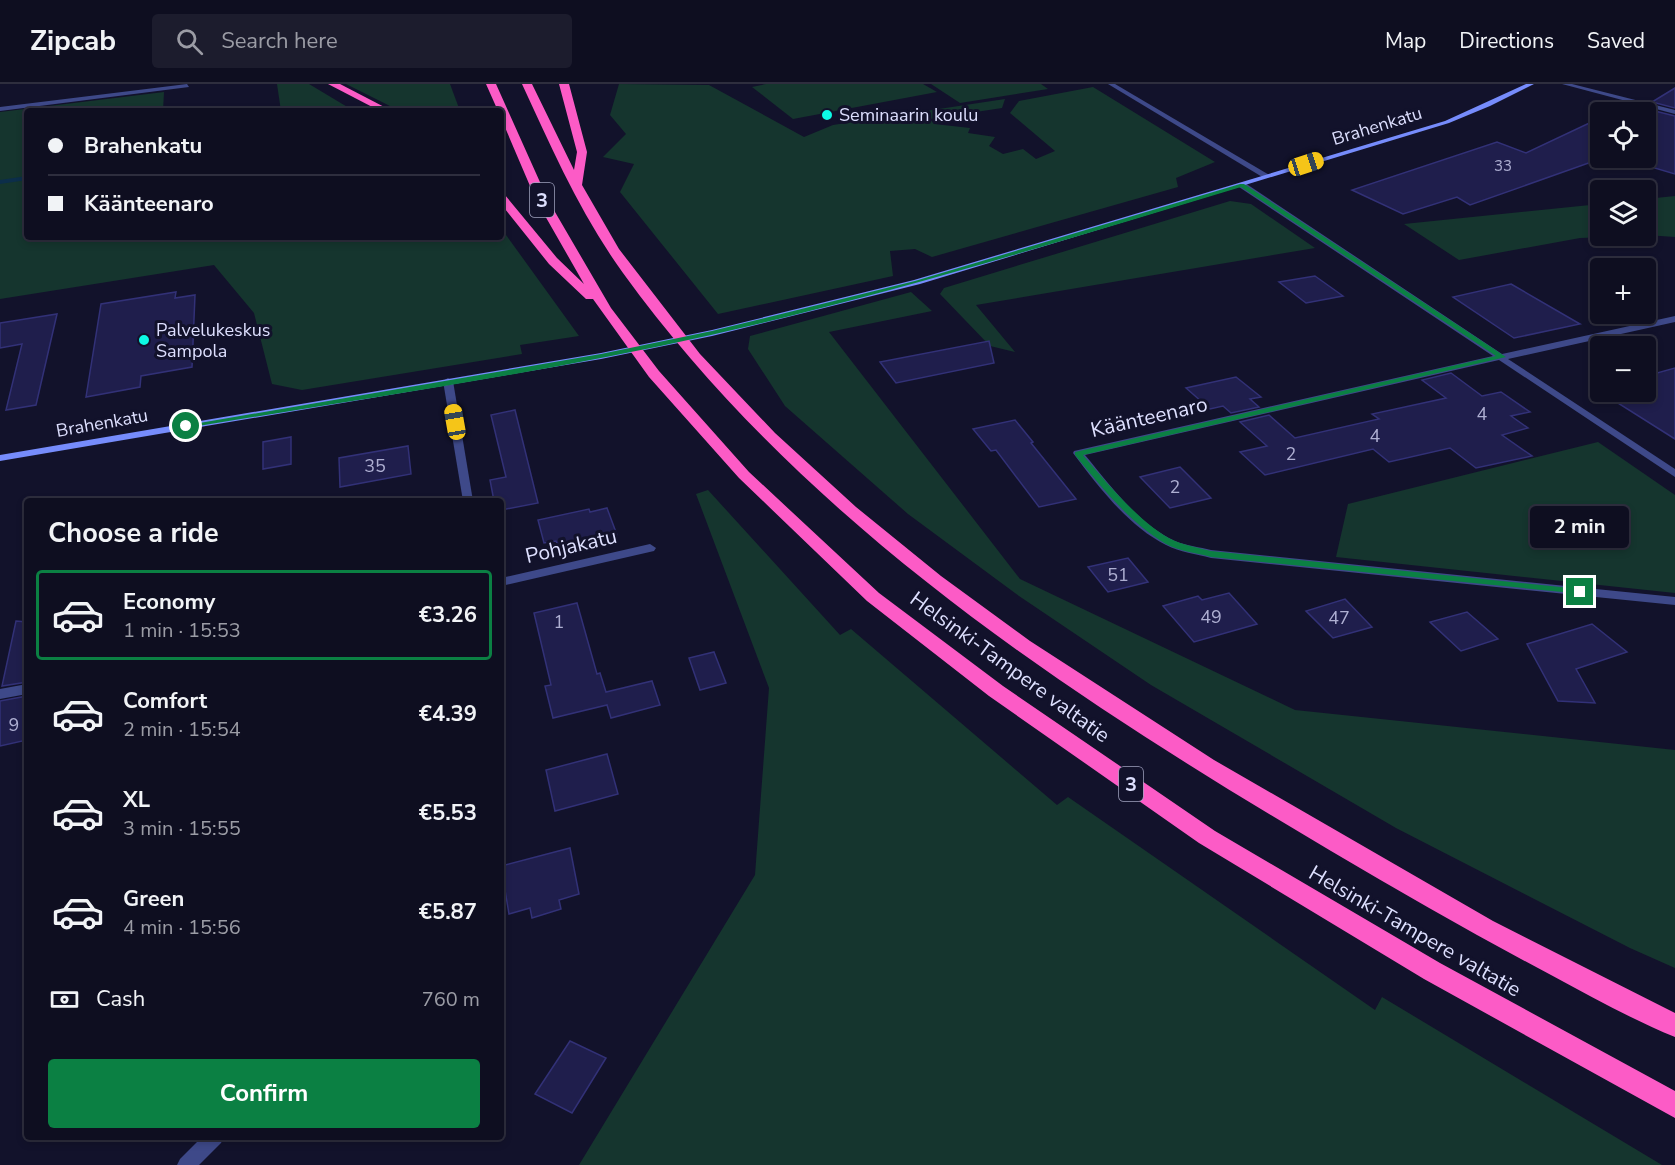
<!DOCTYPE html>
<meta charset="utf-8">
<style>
:root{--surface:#0e0e20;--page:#1c1c2d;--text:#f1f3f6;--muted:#9b9ca5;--line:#2e2e3e;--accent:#0b8043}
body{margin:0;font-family:"Nunito Sans",sans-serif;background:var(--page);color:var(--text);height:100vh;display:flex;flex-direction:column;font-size:22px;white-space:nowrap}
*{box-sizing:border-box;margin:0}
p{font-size:20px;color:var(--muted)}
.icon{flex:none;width:33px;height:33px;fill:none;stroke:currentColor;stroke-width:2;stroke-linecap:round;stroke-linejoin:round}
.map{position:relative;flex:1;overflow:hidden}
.drawer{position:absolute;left:24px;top:414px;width:480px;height:642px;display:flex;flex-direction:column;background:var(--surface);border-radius:6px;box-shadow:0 3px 9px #0003,0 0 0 2px var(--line)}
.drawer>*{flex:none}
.top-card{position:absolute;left:24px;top:24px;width:480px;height:132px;border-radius:6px;box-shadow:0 3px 9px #0003,0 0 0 2px var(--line);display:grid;align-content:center;height:132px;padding:0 24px;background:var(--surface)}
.buttons{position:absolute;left:1590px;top:18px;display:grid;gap:12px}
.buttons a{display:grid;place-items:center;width:66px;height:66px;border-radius:6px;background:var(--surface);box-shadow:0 3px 9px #0003,0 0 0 2px var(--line);font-size:30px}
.end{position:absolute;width:27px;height:27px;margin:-14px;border:8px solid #0b8043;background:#fff;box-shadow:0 0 0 3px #fff}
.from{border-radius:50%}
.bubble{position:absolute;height:42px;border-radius:6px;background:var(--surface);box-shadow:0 3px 9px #0003,0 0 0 2px var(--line);font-size:20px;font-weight:700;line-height:42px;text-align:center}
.car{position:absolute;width:18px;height:36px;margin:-18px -9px;border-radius:8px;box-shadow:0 0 4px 2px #0007;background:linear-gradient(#f5c518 24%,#345 0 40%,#f5c518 0 76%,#345 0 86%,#f5c518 0)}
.top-card b{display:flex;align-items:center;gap:21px;height:57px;font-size:22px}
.top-card b+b{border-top:2px solid var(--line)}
.top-card i{width:15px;height:15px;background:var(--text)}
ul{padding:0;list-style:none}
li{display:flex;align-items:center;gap:18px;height:90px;margin:0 12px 9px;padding:0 12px;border:3px solid transparent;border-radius:6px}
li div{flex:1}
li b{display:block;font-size:22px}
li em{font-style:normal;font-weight:700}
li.selected{border-color:var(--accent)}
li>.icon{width:54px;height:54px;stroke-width:1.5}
h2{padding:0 24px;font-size:27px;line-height:72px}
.pay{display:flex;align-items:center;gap:15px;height:66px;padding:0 24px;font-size:22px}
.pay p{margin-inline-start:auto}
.action{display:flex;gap:12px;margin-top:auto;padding:12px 24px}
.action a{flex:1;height:69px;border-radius:6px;background:var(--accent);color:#fff;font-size:24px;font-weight:700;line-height:69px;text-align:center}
header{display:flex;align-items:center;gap:36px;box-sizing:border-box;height:84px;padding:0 30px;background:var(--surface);border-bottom:2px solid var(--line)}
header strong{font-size:28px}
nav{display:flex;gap:33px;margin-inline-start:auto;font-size:21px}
.search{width:420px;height:54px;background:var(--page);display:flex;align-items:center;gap:15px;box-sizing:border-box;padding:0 21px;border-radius:6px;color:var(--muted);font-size:22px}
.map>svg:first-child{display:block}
</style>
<header>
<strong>Zipcab</strong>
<div class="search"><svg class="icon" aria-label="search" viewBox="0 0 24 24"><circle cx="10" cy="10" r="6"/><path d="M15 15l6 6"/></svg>Search here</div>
<nav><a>Map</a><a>Directions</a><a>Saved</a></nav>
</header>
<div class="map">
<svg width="1675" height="1081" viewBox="0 0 1675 1081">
<rect width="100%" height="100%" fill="#12122b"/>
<g fill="#15352e">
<path d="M277 0H309L354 27H281Z"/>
<path d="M346 0H450L460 27H400Z"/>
<path d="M619 0 709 1 804 53 833 41 1005 15 1002 24 930 35 934 40 970 44 968 49 995 53 989 62 1003 70 1023 65 1036 75 1055 67 1010 29 1019 17 1093 3 1215 78 1176 94 1178 103 932 173 915 165 890 167 893 192 718 230 620 108 634 80 603 73 626 50 610 31Z"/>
<path d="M766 0H923L937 8 793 35 752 3Z"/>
<path d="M931 0H1041L1048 5 960 19Z"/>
<path d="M164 8 163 27H27V153H501V144L579 252 520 261 522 270 302 306 272 300 254 229 214 181 0 215V28Z"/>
<path d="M1675 112V153L1646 151V115Z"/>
<path d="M1230 117 1251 120 1315 164 976 221 1015 268 990 262 940 210 944 204Z"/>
<path d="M1600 120V152H1637L1580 154 1459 176 1404 140Z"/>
<path d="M911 208 932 227 829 248 1020 495 1295 626 1675 666V884L1630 864 1396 744 1151 601 1019 512 908 430 785 322 748 265 750 252Z"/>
<path d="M1598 358 1675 411V509L1336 473 1348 420Z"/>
<path d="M708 406 840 551 851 545 1057 721 1068 713 1375 926 1382 913 1662 1081H579L755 791 769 604 696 410Z"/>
</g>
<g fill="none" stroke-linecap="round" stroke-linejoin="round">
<path fill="#0c2e4a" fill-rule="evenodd" d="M27 92V96L0 100V96Z"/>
</g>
<g fill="#1f1e4c" stroke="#323177" stroke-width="1.5">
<path d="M1675 4V24L1652 18Z"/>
<path d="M1643 24 1675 32V90L1621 74H1646V28H1636Z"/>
<path d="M1600 34V75L1470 121 1457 113 1403 130 1352 106 1497 58 1526 69Z"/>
<path d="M1315 192 1343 212 1306 219 1279 198Z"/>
<path d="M1511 200 1580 240 1514 254 1453 213Z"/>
<path d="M176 208 175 214 195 211 192 283 141 292 140 303 86 313 101 220Z"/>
<path d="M57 230 36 321 6 326 22 260 0 264V239Z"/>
<path d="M989 257 994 279 896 299 880 278Z"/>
<path d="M1675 284V355L1594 304 1600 303V308H1646V292Z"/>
<path d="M1451 289 1482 312 1501 308 1530 328 1511 332 1528 344 1502 351 1532 372 1476 384 1450 364 1389 378 1373 365 1265 391 1240 368 1267 362 1240 338 1269 331 1295 354 1379 335 1372 330 1446 314 1422 296Z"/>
<path d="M1236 293 1261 313 1250 315 1259 323 1231 329 1223 322 1210 325 1186 304Z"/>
<path d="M515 326 538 419 501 426V417H494L490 396 506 393 491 331Z"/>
<path d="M1015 336 1033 358 1031 359 1076 415 1039 423 996 366 991 367 973 345Z"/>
<path d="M291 353V380L263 385V358Z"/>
<path d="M408 362 411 390 340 403 339 374Z"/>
<path d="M1180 383 1211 414 1170 424 1140 393Z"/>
<path d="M607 424 617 451 559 464 556 457 544 459 538 436 589 425 590 428Z"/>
<path d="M1128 474 1148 498 1108 508 1088 483Z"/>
<path d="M1229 509 1257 540 1194 558 1163 522 1198 512 1202 516Z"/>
<path d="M1345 515 1372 543 1333 554 1306 527Z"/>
<path d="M577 519 597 590 600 589 606 608 652 597 660 621 611 634 607 621 553 634 545 602 551 601 534 529Z"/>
<path d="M1467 528 1498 555 1461 567 1430 538Z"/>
<path d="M16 537 27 538V598L2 602Z"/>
<path d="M1592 540 1627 568 1576 585 1595 619 1558 617 1527 560Z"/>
<path d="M714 568 726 599 700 606 689 574Z"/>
<path d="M27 612V656L0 662V617Z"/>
<path d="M607 670 618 710 555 727 546 686Z"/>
<path d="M570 764 579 810 559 816 561 825 532 834 530 824 509 830 501 782Z"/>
<path d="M570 957 606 974 572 1029 535 1010Z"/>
</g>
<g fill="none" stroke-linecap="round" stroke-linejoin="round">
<g fill="#3e4989" fill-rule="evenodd">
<path d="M187 0 189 3 0 27V23Z"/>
<path d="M1108 0H1115L1271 92 1264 94Z"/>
<path d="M1562 0H1572L1675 26V30Z"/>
<path d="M1239 99H1245L1502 270 1675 232V238L1508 275 1675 385V393L1499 276 1085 371C1110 401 1138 440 1175 457 1187 462 1200 463 1211 466L1675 513V521L1211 474C1196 470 1180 468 1166 461 1128 442 1098 402 1073 369L1074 367 1493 272 1239 103Z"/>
<path d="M448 294 453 297 473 417H463L443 297Z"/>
<path d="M650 460 656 464 654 467 501 502V494Z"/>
<path d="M27 600V610L0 615V605Z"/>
<path d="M202 1053H224L221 1059 199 1081H177L180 1075Z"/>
</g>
<path fill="#768cfc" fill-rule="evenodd" d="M1526 0H1534L1490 22 1449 39 920 200 712 252 601 275 0 377V371L601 269 712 246 914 196 1232 101 1445 37Z"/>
<g fill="#fc5bc6" fill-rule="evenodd">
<path d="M328 0H340L392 27H380Z"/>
<path d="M486 0H496L548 116 611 224 659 287 749 388 879 509 1003 602 1215 747 1440 879 1675 1007V1034L1424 895 1199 759 989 612 867 517 739 394 649 293 593 215H586L549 180 501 120V110L505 111 557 174 584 200 536 116 501 34V27H498Z"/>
<path d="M522 0H532L574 86 577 68 559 0H569L587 68 582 101 619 165 700 270 775 349 856 423 941 492 1030 557 1214 676 1493 837 1675 929V953C1633 936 1592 913 1551 891 1477 852 1404 810 1331 767 1069 612 804 439 623 189 581 131 552 65 522 0Z"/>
</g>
</g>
<path fill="#0b8043" d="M1240 100H1244L1506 273 1083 371C1105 397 1144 444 1175 457 1187 462 1200 464 1211 467L1580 505H1583V510L1211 473C1197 469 1179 467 1166 460 1130 439 1101 403 1075 371V368L1496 272 1241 103C1065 156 890 210 711 251 538 290 361 315 186 344L182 342 601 270 712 247 915 197Z"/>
<g fill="#0dfae5" stroke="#12122b" stroke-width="2">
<circle cx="827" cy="31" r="6"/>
<circle cx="144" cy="256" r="6"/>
</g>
<g text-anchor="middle" stroke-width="6" stroke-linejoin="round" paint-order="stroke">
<g font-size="15" fill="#aeafd2">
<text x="1503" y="87">33</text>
</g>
<g font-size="18" fill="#dddffe" stroke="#12122b" text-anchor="start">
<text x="839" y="37">Seminaarin koulu</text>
<text x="156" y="252">Palvelukeskus<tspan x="156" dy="21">Sampola</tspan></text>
</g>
<g font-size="18" fill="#dddffe" stroke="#12122b">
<text transform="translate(1377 42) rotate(-17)" y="6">Brahenkatu</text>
<text transform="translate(102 339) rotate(-10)" y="6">Brahenkatu</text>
</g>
<g font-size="18" fill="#aeafd2">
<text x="1482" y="336">4</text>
<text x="1375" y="358">4</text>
<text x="1291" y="376">2</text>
<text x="375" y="388">35</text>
<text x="1175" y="409">2</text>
<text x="1118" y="497">51</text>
<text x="1211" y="539">49</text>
<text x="1339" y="540">47</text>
<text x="559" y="544">1</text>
<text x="14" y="647">9</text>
</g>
<g fill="#12122b" stroke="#a0a2bf" stroke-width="1.5">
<rect x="530" y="99" width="24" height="34" rx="4.5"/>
<rect x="1119" y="683" width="24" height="34" rx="4.5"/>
</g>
<g font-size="20" font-weight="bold" fill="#dddffe">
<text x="542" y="123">3</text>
<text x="1131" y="707">3</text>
</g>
<g font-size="21" fill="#dddffe" stroke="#12122b">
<text transform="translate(1149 333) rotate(-13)" y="7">Käänteenaro</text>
<text transform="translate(571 462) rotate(-13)" y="7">Pohjakatu</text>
<text transform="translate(1010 583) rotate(36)" y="7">Helsinki-Tampere valtatie</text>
<text transform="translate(1415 847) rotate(30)" y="7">Helsinki-Tampere valtatie</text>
</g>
</g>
</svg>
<div class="buttons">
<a><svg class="icon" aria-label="locate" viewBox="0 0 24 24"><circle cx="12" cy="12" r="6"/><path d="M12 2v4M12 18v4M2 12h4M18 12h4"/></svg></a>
<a><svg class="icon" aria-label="layers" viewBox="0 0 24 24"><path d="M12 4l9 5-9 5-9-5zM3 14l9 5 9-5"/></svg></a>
<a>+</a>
<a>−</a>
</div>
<i class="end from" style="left:186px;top:342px"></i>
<i class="end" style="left:1580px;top:508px"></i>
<div class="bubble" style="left:1530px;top:422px;width:99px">2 min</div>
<i class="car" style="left:1306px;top:80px;rotate:72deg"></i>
<i class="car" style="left:455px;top:338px;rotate:350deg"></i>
<div class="top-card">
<b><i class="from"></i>Brahenkatu</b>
<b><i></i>Käänteenaro</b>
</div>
<section class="drawer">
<h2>Choose a ride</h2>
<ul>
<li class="selected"><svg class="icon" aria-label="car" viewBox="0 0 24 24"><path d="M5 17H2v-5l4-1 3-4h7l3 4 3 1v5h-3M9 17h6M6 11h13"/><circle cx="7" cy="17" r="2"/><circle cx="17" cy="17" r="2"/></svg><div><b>Economy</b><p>1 min · 15:53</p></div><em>€3.26</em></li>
<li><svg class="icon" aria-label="car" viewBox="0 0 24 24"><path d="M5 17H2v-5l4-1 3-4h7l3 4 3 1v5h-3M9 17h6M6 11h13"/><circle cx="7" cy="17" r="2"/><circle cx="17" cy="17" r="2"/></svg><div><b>Comfort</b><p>2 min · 15:54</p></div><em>€4.39</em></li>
<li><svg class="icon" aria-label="car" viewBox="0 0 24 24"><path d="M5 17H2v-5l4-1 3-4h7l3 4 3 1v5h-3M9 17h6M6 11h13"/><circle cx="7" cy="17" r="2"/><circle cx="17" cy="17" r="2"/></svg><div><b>XL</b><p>3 min · 15:55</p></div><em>€5.53</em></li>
<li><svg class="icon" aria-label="car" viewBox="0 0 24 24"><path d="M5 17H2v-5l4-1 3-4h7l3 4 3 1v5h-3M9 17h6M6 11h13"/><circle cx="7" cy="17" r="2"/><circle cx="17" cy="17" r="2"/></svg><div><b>Green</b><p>4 min · 15:56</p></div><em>€5.87</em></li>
</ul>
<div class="pay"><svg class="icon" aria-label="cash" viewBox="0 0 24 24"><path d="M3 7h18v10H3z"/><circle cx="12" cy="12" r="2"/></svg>Cash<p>760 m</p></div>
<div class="action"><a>Confirm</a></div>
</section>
</div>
